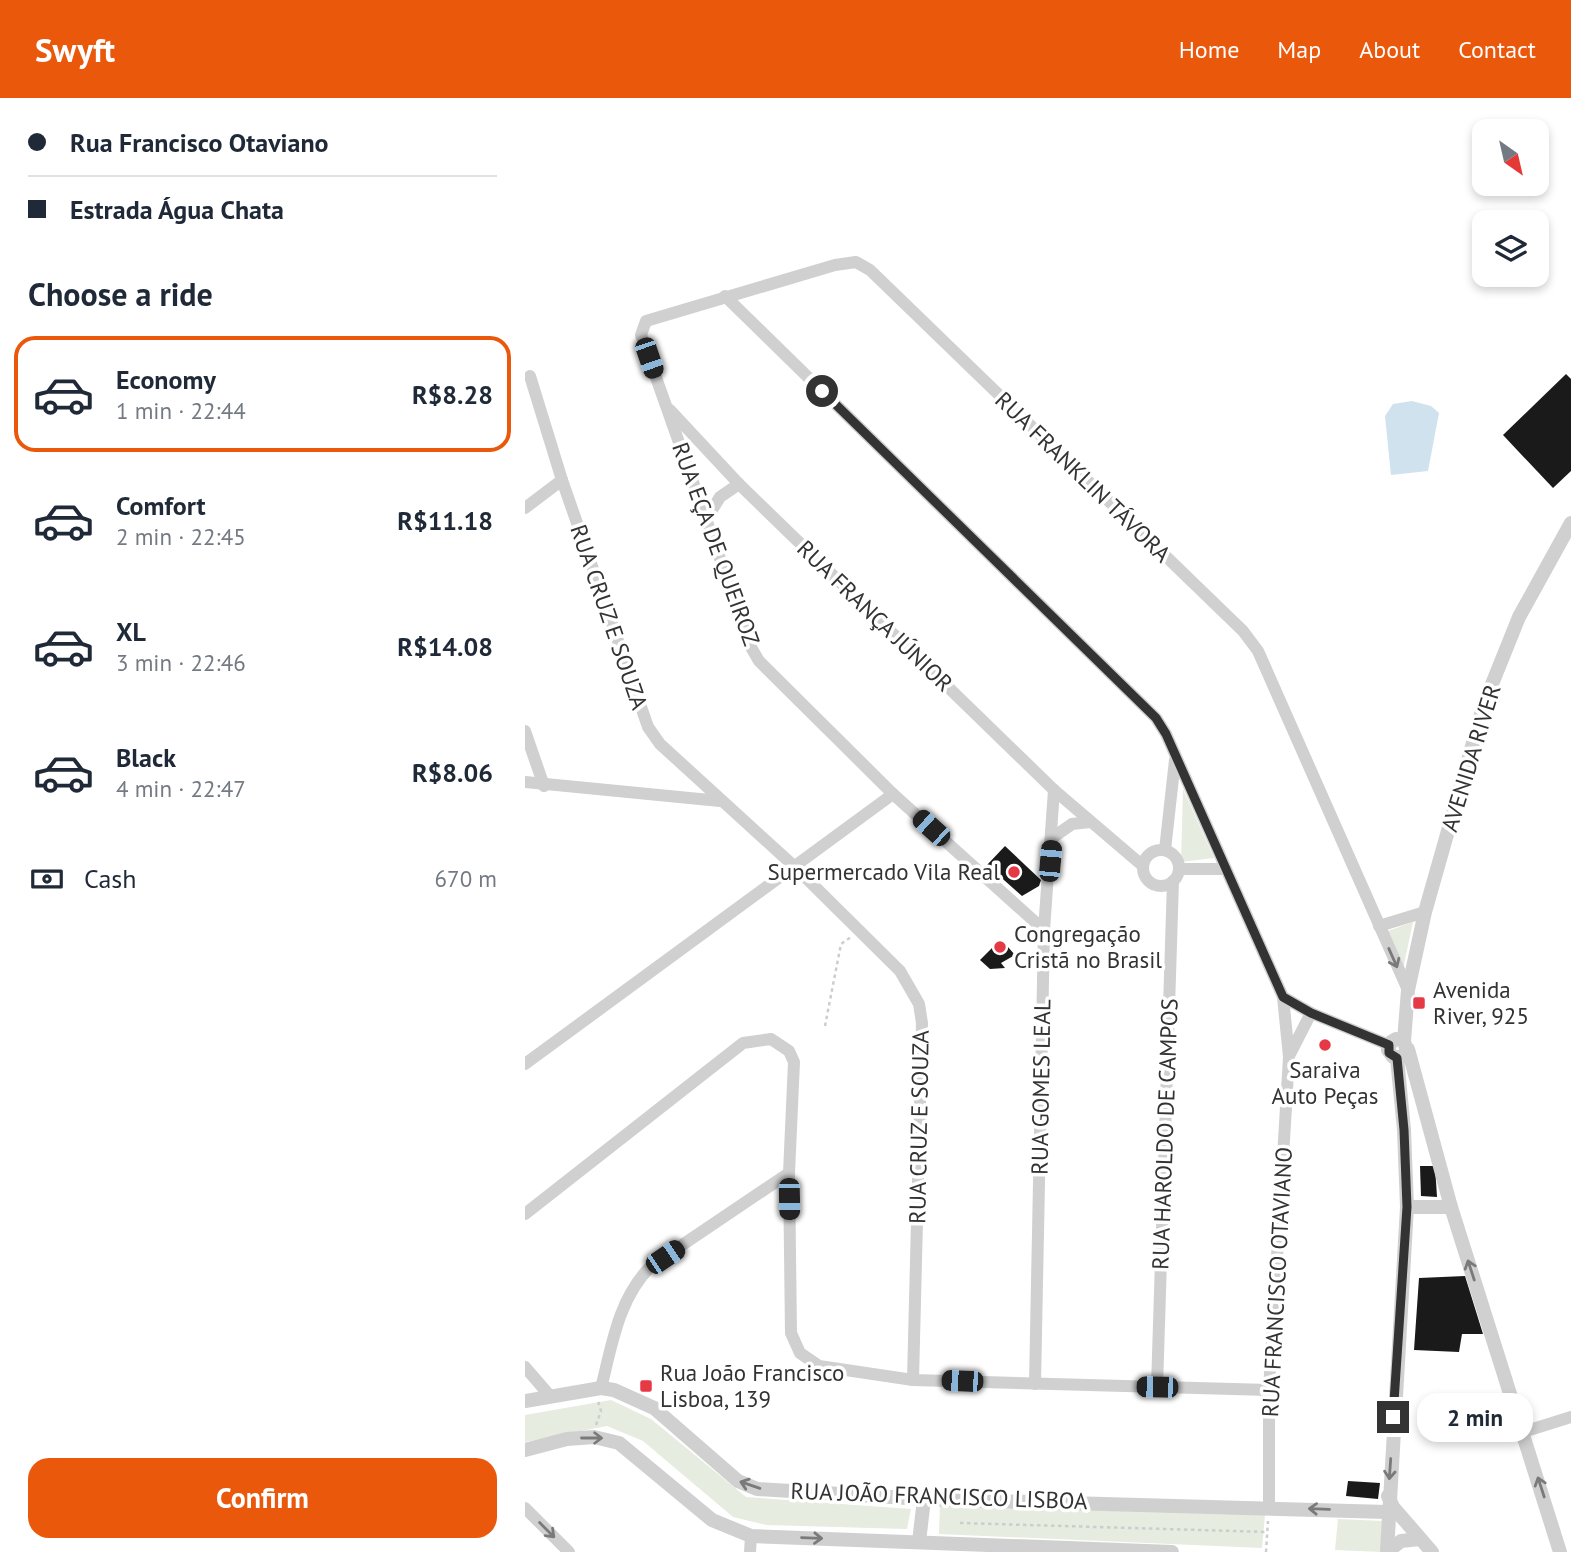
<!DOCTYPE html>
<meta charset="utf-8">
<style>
:root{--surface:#fff;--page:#f2f2f3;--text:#1f2937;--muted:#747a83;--line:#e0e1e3;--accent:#ea580c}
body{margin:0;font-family:"PT Sans",sans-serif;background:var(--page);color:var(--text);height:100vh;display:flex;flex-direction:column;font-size:26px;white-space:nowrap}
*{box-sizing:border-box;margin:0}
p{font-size:23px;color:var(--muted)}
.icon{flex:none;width:38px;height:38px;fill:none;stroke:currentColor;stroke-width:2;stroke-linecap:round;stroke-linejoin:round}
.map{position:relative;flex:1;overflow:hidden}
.drawer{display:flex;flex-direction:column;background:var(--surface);width:525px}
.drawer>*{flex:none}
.hud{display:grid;align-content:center;height:154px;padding:0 28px;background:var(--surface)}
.needle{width:46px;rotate:146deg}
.controls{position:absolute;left:947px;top:21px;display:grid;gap:14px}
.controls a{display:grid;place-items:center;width:77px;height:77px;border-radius:14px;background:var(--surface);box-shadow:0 4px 10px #0003;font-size:35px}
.end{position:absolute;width:32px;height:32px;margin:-16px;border:9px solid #333;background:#fff;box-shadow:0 0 0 4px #fff}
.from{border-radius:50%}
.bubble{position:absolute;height:49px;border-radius:21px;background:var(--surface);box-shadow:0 4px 10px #0003;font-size:23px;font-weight:800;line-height:49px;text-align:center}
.car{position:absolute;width:21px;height:42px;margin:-21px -10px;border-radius:9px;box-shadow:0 0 5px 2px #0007;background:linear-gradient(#222 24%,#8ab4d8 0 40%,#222 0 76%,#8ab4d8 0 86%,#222 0)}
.hud b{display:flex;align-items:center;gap:24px;height:66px;font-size:26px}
.hud b+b{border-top:2px solid var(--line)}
.hud i{width:18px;height:18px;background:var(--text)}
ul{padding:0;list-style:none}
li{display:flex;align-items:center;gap:21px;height:116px;margin:0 14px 10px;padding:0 14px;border:4px solid transparent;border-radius:21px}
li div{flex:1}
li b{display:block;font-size:26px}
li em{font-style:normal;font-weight:800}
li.on{border-color:var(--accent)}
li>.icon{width:63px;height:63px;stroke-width:1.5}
h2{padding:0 28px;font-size:32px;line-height:84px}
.pay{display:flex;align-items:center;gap:18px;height:77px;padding:0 28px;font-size:26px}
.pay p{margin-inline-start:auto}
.primary-button{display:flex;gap:14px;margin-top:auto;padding:14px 28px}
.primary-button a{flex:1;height:80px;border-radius:21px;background:var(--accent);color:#fff;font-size:28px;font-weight:800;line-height:80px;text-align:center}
header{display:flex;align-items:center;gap:42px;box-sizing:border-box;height:98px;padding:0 35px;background:var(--accent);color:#fff}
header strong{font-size:33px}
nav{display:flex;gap:38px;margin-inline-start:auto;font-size:24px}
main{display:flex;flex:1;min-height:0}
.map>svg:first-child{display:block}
</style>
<header>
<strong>Swyft</strong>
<nav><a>Home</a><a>Map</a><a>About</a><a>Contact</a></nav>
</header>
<main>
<section class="drawer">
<div class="hud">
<b><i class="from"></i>Rua Francisco Otaviano</b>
<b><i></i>Estrada Água Chata</b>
</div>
<h2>Choose a ride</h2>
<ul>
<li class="on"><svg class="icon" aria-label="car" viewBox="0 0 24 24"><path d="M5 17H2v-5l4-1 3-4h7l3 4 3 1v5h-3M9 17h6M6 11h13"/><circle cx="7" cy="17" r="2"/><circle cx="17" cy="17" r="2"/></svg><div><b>Economy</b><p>1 min · 22:44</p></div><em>R$8.28</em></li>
<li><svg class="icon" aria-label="car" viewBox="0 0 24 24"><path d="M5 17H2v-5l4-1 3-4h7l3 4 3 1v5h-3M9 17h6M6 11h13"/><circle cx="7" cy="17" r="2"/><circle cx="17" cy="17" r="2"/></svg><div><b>Comfort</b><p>2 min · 22:45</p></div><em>R$11.18</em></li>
<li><svg class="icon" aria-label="car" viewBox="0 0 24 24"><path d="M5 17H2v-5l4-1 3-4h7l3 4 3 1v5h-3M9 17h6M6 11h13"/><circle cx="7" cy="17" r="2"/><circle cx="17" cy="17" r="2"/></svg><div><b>XL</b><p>3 min · 22:46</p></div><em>R$14.08</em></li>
<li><svg class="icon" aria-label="car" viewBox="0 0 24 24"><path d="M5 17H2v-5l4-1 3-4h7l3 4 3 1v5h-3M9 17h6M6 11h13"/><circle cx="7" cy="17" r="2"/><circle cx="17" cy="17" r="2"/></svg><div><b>Black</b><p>4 min · 22:47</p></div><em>R$8.06</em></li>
</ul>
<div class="pay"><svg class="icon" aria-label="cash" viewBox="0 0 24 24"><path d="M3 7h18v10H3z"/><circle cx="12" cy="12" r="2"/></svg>Cash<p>670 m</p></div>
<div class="primary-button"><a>Confirm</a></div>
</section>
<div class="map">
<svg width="1046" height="1454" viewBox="0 0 1046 1454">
<rect width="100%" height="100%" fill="#fff"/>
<g fill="#e6ecdf">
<path d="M658 691 689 760 656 764Z"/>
<path d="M888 824 878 871 863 833Z"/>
<path d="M86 1302 126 1321 221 1399 386 1411 382 1431 241 1427 208 1419 118 1343 82 1328 0 1344V1317Z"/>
<path d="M415 1403 740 1417 737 1450 414 1436Z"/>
<path d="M813 1421 858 1423 857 1454 810 1452Z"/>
</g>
<path fill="#cfe2ee" d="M887 303 906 308 914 315 903 373 866 377 860 318 868 306Z"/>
<g fill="#1a1a1a">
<path d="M1041 276 1046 281V373L1028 390 978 337Z"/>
<path d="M480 748 516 782 514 788 497 798 462 767Z"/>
<path d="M476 841 490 857 476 865 480 870 465 871 455 862Z"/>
<path d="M895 1068H910L912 1099 896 1098Z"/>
<path d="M940 1178 958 1236H937L934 1254 889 1252 894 1180Z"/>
<path d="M823 1383 855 1385 853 1401 821 1398Z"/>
</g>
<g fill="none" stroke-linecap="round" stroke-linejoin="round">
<g stroke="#cdcdcd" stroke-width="2.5" stroke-dasharray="3.5 3.5" stroke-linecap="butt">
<path d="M300 928 316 846 326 839"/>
<path d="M71 1327 76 1313 73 1303"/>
<path d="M435 1425 743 1434"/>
<path d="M741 1454 743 1423"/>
</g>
<g stroke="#d0d0d0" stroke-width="12">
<path d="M200 198 631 620 641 636 758 899 764 959 744 1292V1409"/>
<path d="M5 278 37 382 123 629 135 646 271 770 375 873 394 906 397 925 388 1282"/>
<path d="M145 312 214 386 529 692 618 768"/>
<path d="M0 410 37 382"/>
<path d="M182 420 195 399 214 386"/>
<path d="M0 633 19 688"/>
<path d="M0 684 195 703"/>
<path d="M527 740 547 726 565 724"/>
<circle cx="636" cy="770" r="18"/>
<path d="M640 752 650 662"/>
<path d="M654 771H699"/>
<path d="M854 828 900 814"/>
<path d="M519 832 368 696 234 563 227 551 116 237 121 223 310 167 331 164 345 172 718 533 733 553 883 892"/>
<path d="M758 899 786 915 864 947"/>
<path d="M764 958 786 915"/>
<path d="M0 966 368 696"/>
<path d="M0 1116 218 945 246 941 264 953 269 964 264 1075 266 1235 275 1255 294 1268 388 1282 744 1292"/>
<path d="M0 1269 25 1298"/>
<path d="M510 1286 519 832 529 692"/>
<path d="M632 1289 648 783"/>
<path d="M76 1290C87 1247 93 1201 126 1168L264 1075"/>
<path d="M998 1334 1046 1319"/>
<path d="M0 1410 44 1454"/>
<path d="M225 1454 226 1438"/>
</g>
<g stroke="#d0d0d0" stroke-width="14">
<path d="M879 943 871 941 866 944 863 952 868 959H878L882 954 879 943 883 892 900 814 959 606 994 519 1046 425"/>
<path d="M883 951 926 1109 1035 1454"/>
<path d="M882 1109H926"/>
<path d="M0 1303 76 1290 89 1292 129 1310 213 1383 232 1391 399 1401 862 1414"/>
<path d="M0 1352 42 1341 69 1339 94 1345 187 1422 226 1438 647 1454"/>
<path d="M863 1398 868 1409 907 1454"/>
<path d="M394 1444 399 1401"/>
<path d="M862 1454 882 1109 879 1032 872 960"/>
<path d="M862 1454 876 1443 895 1441"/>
</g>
</g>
<defs><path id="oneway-shaft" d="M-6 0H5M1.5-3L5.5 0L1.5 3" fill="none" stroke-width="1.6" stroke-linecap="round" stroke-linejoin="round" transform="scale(1.75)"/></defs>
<g stroke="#7a7a7a">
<use href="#oneway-shaft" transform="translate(868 860) rotate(66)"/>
<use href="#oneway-shaft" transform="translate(946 1172) rotate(-108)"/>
<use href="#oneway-shaft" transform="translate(67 1340)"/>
<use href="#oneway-shaft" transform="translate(865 1371) rotate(94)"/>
<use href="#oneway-shaft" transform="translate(225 1387) rotate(-161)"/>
<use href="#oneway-shaft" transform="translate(1016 1389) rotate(-108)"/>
<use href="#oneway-shaft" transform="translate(794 1411) rotate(-178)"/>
<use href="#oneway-shaft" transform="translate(22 1432) rotate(45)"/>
<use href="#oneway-shaft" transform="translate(287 1440) rotate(2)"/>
</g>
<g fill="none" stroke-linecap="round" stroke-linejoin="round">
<path stroke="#333" stroke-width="9" d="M297 293 631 620 641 636 758 899 786 915 864 947V955L872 960 879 1032 882 1109 868 1319"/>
</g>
<g fill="#e63946" stroke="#fff" stroke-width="2.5">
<circle cx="489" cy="774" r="7"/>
<circle cx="475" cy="849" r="7"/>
<rect x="887" y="898" width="14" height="14" rx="3.5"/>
<circle cx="800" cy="947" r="7"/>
<rect x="114" y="1281" width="14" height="14" rx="3.5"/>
</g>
<g text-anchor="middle" stroke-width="7" stroke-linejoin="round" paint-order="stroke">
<g font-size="23" fill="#333" stroke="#fff">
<text transform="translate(558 379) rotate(44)" y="8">RUA FRANKLIN TÁVORA</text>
<text transform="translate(191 446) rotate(70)" y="8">RUA EÇA DE QUEIROZ</text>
<text transform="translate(350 518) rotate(44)" y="8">RUA FRANÇA JÚNIOR</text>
<text transform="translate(84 519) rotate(71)" y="8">RUA CRUZ E SOUZA</text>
<text transform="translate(946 660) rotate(-73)" y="8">AVENIDA RIVER</text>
<text transform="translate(516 989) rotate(-89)" y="8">RUA GOMES LEAL</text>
<text transform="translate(394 1029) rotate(-89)" y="8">RUA CRUZ E SOUZA</text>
<text transform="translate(640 1036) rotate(-88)" y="8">RUA HAROLDO DE CAMPOS</text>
<text transform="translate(752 1184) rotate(-87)" y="8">RUA FRANCISCO OTAVIANO</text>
<text transform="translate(414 1398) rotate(2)" y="8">RUA JOÃO FRANCISCO LISBOA</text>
</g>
<g font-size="23" fill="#333" stroke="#fff" text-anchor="start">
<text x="475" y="782" text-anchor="end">Supermercado Vila Real</text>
<text x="489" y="844">Congregação<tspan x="489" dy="26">Cristã no Brasil</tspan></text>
<text x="908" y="900">Avenida<tspan x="908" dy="26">River, 925</tspan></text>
<text x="800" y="980" text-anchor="middle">Saraiva<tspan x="800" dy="26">Auto Peças</tspan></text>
<text x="135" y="1283">Rua João Francisco<tspan x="135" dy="26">Lisboa, 139</tspan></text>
</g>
</g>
</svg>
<div class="controls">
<a><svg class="needle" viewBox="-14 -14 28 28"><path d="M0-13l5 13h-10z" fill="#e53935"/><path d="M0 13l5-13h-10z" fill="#747a83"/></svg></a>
<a><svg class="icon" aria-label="layers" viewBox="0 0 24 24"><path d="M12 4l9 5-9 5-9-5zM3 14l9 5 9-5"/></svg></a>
</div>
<i class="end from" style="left:297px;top:293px"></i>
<i class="end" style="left:868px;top:1319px"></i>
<div class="bubble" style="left:892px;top:1295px;width:116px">2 min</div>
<i class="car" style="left:124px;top:260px;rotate:161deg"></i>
<i class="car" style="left:406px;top:730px;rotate:312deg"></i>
<i class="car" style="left:525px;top:763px;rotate:5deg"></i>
<i class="car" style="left:264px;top:1101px;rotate:179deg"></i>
<i class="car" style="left:140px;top:1159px;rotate:56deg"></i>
<i class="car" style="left:437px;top:1283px;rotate:272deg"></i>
<i class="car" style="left:632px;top:1289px;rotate:271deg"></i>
</div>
</main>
